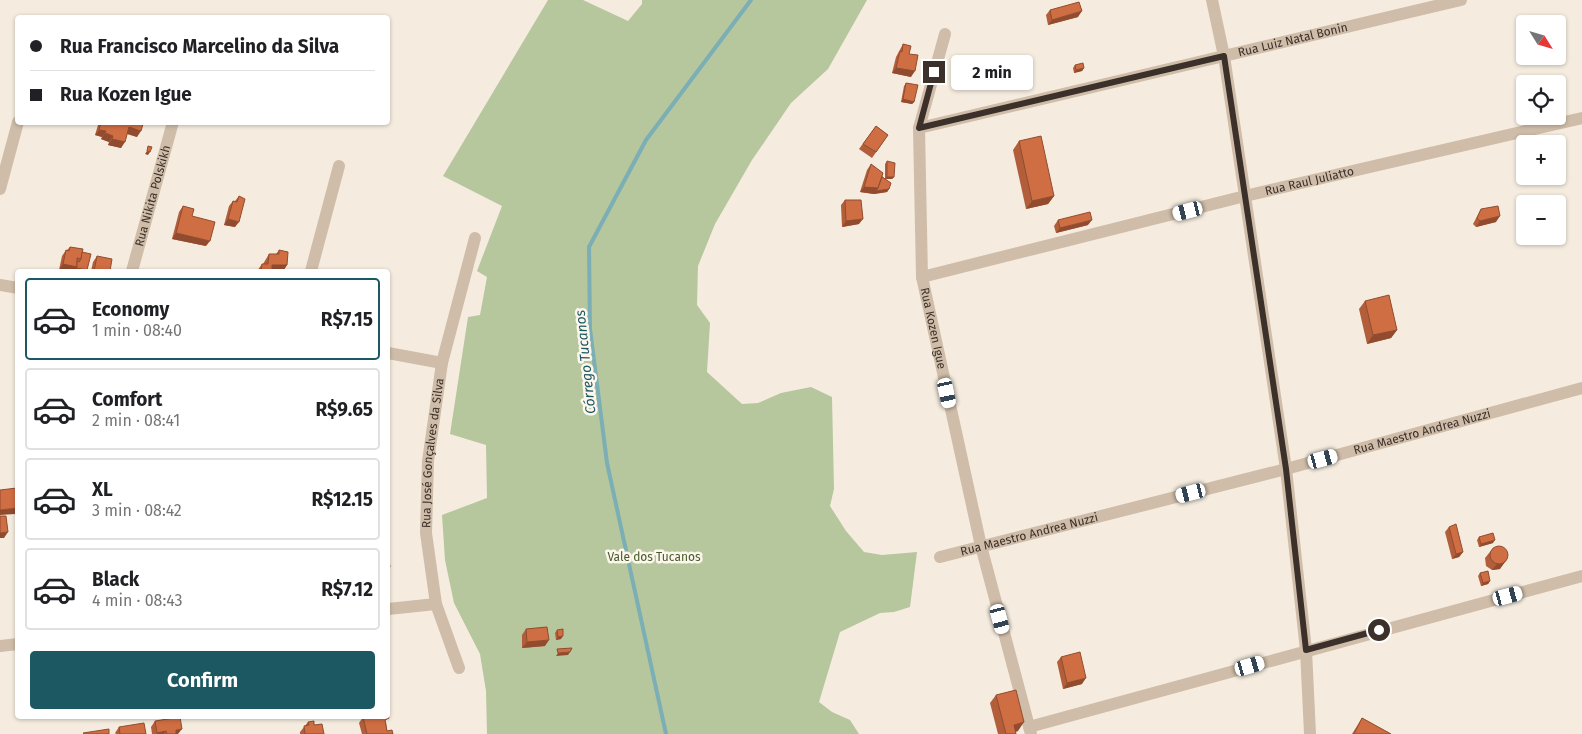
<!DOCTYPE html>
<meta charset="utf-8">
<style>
:root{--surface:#fff;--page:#f6f6f6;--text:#202124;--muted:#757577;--line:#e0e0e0;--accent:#1b5861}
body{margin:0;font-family:"Fira Sans",sans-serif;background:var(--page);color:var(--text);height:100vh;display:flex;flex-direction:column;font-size:19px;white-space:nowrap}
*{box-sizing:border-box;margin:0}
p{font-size:16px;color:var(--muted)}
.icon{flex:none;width:28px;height:28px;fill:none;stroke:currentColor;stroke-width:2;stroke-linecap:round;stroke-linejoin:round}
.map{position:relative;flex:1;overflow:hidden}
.sheet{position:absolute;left:15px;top:269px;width:375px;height:450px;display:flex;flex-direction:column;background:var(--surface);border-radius:5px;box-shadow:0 1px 4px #0004}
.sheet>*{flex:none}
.hud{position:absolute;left:15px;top:15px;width:375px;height:110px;border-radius:5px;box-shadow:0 1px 4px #0004;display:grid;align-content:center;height:110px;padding:0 15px;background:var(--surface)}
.needle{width:32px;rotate:127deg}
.tools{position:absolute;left:1516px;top:15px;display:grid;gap:10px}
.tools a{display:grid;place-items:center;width:50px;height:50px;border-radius:5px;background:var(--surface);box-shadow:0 1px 4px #0004;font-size:25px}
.end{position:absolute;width:22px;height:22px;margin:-11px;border:6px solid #3b302a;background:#fff;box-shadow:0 0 0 2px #fff}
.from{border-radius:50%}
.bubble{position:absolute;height:35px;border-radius:5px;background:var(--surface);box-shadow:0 1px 4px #0004;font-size:16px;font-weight:700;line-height:35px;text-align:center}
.car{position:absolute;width:15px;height:30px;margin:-15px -8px;border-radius:6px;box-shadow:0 0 4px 1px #0007;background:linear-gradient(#fff 24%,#345 0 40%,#fff 0 76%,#345 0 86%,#fff 0)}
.hud b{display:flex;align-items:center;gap:18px;height:48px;font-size:19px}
.hud b+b{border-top:1px solid var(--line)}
.hud i{width:12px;height:12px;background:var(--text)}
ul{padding:9px 0 0;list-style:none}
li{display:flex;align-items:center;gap:15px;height:82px;margin:0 10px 8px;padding:0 5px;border:2px solid var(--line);border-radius:5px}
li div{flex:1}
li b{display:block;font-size:19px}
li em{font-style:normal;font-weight:700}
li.current{border-color:var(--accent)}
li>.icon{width:45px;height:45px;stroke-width:1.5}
.action{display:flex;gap:10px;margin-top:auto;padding:10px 15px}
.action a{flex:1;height:58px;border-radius:5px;background:var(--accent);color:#fff;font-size:20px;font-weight:700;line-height:58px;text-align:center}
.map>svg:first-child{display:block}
</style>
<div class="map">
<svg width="1582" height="734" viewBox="0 0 1582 734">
<rect width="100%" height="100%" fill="#f5ecdf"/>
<path fill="#b6c69d" d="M548 0H583L628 21 642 4V0H867L828 69 791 103 752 160 715 224 698 266 697 305 710 323 707 372 742 404 758 403 781 393 811 387 832 397 834 489 830 506 846 531 864 552 882 555 917 552 910 607 894 612 880 613 840 632 819 702 832 712 850 720 859 734H487L486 691 480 654 454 603 445 560 442 515 487 498 486 445 450 434 468 317 480 315 487 277 477 271 502 206 443 176Z"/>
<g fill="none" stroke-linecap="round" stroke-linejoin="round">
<path stroke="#7bafb5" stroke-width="4" d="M666 734 607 463 590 329 589 247 646 140 751 0"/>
<g stroke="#cfbda9" stroke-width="12">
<path d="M1212 0 1224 56 1286 469 1306 650 1310 734"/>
<path id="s1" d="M945 34 919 128 922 277 981 546 1031 734"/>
<path id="s2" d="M919 128 1461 0"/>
<path d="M0 189 18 122"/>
<path id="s3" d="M132 271 173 122"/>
<path d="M311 271 339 166"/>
<path id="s4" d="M922 277 1245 196 1582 118"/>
<path d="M0 285 18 288"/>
<path d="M388 353 442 363"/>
<path id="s5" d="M940 557 1286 469 1582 388"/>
<path d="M388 609 436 604"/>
<path d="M0 646 18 644"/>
<path id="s6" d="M459 668 436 604 426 533 428 461 442 363 475 238"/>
<path d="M1029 727 1582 576"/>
</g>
</g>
<g fill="#b25e3a">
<path d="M1050 10 1078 17 1048 25 1046 15Z"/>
<path d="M903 44 909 54 911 77 892 73 896 57Z"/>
<path d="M1075 65 1084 68 1082 71 1074 73 1073 68Z"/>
<path d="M906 83 914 102 912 104 901 102 904 86Z"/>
<path d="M100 122H138L137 137 127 134 121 148 108 145 109 142 101 139 102 137 95 135 98 125Z"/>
<path d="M876 126 888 135 872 158 859 149Z"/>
<path d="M1019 141 1054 196 1048 204 1026 209 1013 150Z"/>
<path d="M887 161 894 177 892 179H886L889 189 887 192 874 194 860 192 867 170 871 164 885 179V164Z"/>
<path d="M239 196 235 227 224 225 229 206 233 201H235Z"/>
<path d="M845 200 859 224 842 227 841 205Z"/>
<path d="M183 206 192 216 206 246 172 239 179 212Z"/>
<path d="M1481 209 1496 222 1476 227 1473 224Z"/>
<path d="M1058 220 1088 225 1056 233 1054 226Z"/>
<path d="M70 247 82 252 86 271H67L59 270 62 256 66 250H67Z"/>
<path d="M279 250 287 265 283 271H257L262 264H263L269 254H276Z"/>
<path d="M97 256 110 271H91L93 262Z"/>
<path d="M1365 301 1397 330 1391 338 1367 344 1359 309Z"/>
<path d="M1449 527 1463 552 1459 557 1452 559 1445 532Z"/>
<path d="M1479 537 1493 543 1479 547 1477 540Z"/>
<path d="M1494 547 1500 569 1492 570 1486 566 1485 558Z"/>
<path d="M1480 573 1490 581 1488 584 1481 586 1478 576Z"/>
<path d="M526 629 545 646 522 648V635Z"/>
<path d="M557 630 561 639 556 640 555 633Z"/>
<path d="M1061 657 1082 684 1063 689 1057 662Z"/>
<path d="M996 695 1018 731 1015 732 1016 734H998L990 703Z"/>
<path d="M363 717 386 722 387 731 393 734H362L359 723Z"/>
<path d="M1362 718 1391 734H1352Z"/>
<path d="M155 721 178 734H152L151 727Z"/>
<path d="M308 722 314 725 324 734H300V732Z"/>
<path d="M119 727 146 734H116L115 733Z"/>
</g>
<g fill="#914c2f">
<path d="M1082 11 1078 17 1048 25 1052 20Z"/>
<path d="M896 68 915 71 911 77 892 73Z"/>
<path d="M1084 68 1082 71 1074 73 1076 70Z"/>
<path d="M903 99 914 102 912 104 901 102Z"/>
<path d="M129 127 141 131 137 137 125 133Z"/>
<path d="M99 130 106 131 102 137 95 135Z"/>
<path d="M105 133 113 136 109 142 101 139Z"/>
<path d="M112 139 125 142 121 148 108 145Z"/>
<path d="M147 151 150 152 148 155 145 154Z"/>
<path d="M887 177H894L892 179H885Z"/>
<path d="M864 187 889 189 887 192 874 194 860 192Z"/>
<path d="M1054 196 1048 204 1026 209 1032 201Z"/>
<path d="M1500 216 1496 222 1476 227 1480 221Z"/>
<path d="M228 219 239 222 235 227 224 225Z"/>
<path d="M863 219 859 224 842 227 846 221Z"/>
<path d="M1092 220 1088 225 1056 233 1060 228Z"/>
<path d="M176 233 210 241 206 246 172 239Z"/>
<path d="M63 264 77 267 87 270 86 271H67L59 270Z"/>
<path d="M272 265H287L283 271H267Z"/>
<path d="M1397 330 1391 338 1367 344 1373 335Z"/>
<path d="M18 508V510L15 514 0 515V510Z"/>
<path d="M8 532 4 538H0V533Z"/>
<path d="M1495 540 1493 543 1479 547 1481 544Z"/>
<path d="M1463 552 1459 557 1452 559 1456 554Z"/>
<path d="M1508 558 1500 569 1492 570 1496 565Z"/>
<path d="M1490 581 1488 584 1481 586 1483 583Z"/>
<path d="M563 636 561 639 556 640 558 637Z"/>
<path d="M549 640 545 646 522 648 527 642Z"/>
<path d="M570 652 568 655 556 656 558 653Z"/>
<path d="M1086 678 1082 684 1063 689 1067 683Z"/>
<path d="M1024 722 1018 731 1008 734 1014 725Z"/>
<path d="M182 729 178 734H173L176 730Z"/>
<path d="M166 731 164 734H156L157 733Z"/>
</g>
<g fill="#cf6d43" stroke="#914c2f">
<path d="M1079 2 1082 11 1052 20 1050 10Z"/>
<path d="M903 44 911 46 909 54 918 55 915 71 896 68 900 51 902 52Z"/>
<path d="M1083 63 1084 68 1076 70 1075 65Z"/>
<path d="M906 83 918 85 914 102 903 99Z"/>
<path d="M101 122H138L143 124 141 131 129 127 125 142 112 139 113 136 105 133 106 131 99 130Z"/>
<path d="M876 126 888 135 876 152 863 144Z"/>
<path d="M1041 136 1054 196 1032 201 1019 141Z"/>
<path d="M148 146 152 147 150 152 147 151Z"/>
<path d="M887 161 895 163 894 177H887Z"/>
<path d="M871 164 883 173 878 188 864 187Z"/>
<path d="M882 177 891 183 889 189 876 191 878 188Z"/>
<path d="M239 196 245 199 239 222 228 219 233 201 237 202Z"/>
<path d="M845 200H861L863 219 846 221Z"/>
<path d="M183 206 194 209 192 216 215 222 210 241 176 233Z"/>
<path d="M1498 206 1500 216 1480 221 1477 218 1481 209Z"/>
<path d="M1090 212 1092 220 1060 228 1058 220Z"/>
<path d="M70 247 83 249 81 259 77 258V267L63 264 66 250 69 251Z"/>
<path d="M279 250 288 252 287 265H272V271H261L262 264H268L269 254H279Z"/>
<path d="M82 252 91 254 87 270 76 268 77 267V261L79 262 81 259Z"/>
<path d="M97 256 112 259 110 271H94Z"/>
<path d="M1389 295 1397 330 1373 335 1365 301Z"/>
<path d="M17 488 18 508 0 510V490Z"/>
<path d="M0 516H6L8 532 0 533Z"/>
<path d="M1456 524 1463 552 1456 554 1449 527Z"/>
<path d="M1493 533 1495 540 1481 544 1479 537Z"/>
<circle cx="1499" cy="555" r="9"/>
<path d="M388 555 390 567H388Z"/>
<path d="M1488 571 1490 581 1483 583 1480 573Z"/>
<path d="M547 627 549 640 527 642 526 629Z"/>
<path d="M563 629V636L558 637 557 630Z"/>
<path d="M572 648 570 652 558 653 557 649Z"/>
<path d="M1080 652 1086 678 1067 683 1061 657Z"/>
<path d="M1016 690 1024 722 1014 725 1016 734H1006L996 695Z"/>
<path d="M366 716H388L389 718 385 720 387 731 392 730 393 734H367L363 717Z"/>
<path d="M180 717 182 729 176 730V734H167L166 731 157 733 155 721Z"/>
<path d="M1362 718 1391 734H1354Z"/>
<path d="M314 721V725L322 724 324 734H305L304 726 309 725 308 722Z"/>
<path d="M144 723 146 734H120L119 727Z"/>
<path d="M109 729V734H84L83 733Z"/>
</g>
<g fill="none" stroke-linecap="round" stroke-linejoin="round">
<path stroke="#3b302a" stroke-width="6" d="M934 72 919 128 1224 56 1286 469 1306 650 1379 630"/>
</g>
<g text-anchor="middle" stroke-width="5" stroke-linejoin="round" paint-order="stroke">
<g font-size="12" fill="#3b302a" stroke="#fcf6ec">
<text dy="4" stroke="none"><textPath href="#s2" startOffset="384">Rua Luiz Natal Bonin</textPath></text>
<text dy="4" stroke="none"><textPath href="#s4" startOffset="399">Rua Raul Juliatto</textPath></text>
<text dy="4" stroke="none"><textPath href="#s3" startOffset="78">Rua Nikita Polskikh</textPath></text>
<text dy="4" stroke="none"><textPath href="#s1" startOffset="299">Rua Kozen Igue</textPath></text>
<text dy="4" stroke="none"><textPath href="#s5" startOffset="498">Rua Maestro Andrea Nuzzi</textPath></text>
<text dy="4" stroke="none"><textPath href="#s6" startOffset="220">Rua José Gonçalves da Silva</textPath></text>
<text dy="4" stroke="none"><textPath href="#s5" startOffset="92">Rua Maestro Andrea Nuzzi</textPath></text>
</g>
<g font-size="12" fill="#475c2b" stroke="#fcf6ec">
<text x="654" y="561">Vale dos Tucanos</text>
</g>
<g font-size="14" font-style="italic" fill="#1b5861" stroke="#fcf6ec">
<text transform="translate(585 362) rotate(-96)" y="5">Córrego Tucanos</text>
</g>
</g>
</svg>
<div class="tools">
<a><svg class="needle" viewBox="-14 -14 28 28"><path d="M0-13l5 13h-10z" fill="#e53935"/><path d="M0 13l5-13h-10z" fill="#757577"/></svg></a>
<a><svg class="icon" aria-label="locate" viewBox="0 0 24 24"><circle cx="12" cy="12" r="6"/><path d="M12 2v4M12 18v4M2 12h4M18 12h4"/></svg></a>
<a>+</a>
<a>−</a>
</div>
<i class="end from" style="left:1379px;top:630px"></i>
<i class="end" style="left:934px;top:72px"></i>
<div class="bubble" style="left:951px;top:55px;width:82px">2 min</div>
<i class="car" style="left:1188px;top:211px;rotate:256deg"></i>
<i class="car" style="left:947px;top:393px;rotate:168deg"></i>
<i class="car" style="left:1323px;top:459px;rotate:75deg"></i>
<i class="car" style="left:1191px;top:493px;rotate:256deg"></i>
<i class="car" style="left:1508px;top:596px;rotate:75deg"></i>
<i class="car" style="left:1000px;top:619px;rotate:165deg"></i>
<i class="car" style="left:1250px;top:666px;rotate:74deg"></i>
<div class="hud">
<b><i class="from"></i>Rua Francisco Marcelino da Silva</b>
<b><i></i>Rua Kozen Igue</b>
</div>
<section class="sheet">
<ul>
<li class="current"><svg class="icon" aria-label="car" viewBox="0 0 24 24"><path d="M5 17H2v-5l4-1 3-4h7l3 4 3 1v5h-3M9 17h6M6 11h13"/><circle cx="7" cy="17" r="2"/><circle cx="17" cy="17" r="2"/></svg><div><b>Economy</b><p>1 min · 08:40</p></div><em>R$7.15</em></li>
<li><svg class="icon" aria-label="car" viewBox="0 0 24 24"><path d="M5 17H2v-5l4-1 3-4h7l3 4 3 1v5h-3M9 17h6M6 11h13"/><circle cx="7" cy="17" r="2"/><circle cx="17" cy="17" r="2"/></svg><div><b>Comfort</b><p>2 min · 08:41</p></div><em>R$9.65</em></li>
<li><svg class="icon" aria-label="car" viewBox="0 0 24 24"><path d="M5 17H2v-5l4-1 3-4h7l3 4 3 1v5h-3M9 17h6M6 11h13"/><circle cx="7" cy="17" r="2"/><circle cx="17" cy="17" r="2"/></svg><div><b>XL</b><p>3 min · 08:42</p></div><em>R$12.15</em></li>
<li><svg class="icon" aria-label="car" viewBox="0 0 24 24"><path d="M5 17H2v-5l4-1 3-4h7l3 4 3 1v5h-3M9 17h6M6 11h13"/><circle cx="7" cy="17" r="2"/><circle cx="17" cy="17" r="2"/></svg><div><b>Black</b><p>4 min · 08:43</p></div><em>R$7.12</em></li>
</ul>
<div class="action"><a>Confirm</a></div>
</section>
</div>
